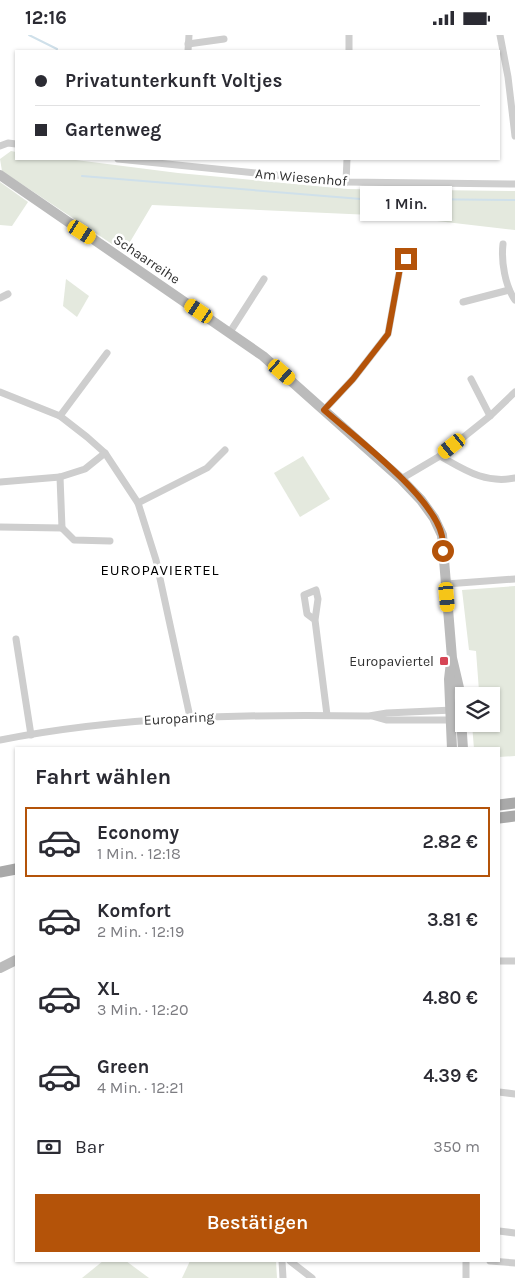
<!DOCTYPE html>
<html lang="de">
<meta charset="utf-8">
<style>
:root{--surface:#fff;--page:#f7f7f7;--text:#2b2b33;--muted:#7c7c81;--line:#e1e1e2;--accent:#b45309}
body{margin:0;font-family:Karla,sans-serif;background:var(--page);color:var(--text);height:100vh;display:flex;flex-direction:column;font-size:19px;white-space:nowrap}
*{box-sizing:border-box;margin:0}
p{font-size:16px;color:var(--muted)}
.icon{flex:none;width:28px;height:28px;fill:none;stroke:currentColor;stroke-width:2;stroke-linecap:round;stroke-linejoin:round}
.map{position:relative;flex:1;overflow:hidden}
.details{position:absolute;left:15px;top:712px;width:485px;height:515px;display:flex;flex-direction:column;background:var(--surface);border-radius:0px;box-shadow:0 1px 4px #0004}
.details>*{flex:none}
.top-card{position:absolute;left:15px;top:15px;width:485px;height:110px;border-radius:0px;box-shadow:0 1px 4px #0004;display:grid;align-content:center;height:110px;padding:0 20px;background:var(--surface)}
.tools{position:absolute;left:455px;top:652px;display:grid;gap:10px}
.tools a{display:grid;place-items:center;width:45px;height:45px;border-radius:0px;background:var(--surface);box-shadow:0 1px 4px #0004;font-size:25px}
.end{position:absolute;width:22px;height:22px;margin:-11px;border:6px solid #b45309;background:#fff;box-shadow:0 0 0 2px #fff}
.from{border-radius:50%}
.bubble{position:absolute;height:35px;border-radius:0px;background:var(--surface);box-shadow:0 1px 4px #0004;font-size:16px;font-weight:600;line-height:35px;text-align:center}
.car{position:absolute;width:15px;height:30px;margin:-15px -8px;border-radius:6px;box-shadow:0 0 4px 1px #0007;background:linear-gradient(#f5c518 24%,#345 0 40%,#f5c518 0 76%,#345 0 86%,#f5c518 0)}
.top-card b{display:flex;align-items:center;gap:18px;height:48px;font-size:19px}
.top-card b+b{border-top:1px solid var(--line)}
.top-card i{width:12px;height:12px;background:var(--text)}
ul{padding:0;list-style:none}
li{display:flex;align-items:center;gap:15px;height:70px;margin:0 10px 8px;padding:0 10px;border:2px solid transparent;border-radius:0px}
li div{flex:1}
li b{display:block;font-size:19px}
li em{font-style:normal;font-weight:600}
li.selected{border-color:var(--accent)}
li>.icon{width:45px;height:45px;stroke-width:1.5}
h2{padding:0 20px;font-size:22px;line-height:60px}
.pay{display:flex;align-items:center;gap:12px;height:55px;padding:0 20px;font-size:19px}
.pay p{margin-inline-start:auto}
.cta{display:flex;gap:10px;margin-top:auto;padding:10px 20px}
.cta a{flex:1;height:58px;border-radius:0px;background:var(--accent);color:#fff;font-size:20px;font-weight:600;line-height:58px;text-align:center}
.status{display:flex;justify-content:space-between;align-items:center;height:35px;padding:0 25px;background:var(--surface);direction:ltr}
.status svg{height:14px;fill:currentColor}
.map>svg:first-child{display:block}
</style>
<div class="status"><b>12:16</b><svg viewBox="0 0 49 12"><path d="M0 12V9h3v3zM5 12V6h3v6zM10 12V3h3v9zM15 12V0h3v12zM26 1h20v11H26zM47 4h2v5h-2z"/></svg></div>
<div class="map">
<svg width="515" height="1243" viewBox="0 0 515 1243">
<rect width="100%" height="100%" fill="#fff"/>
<g fill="#e4e9de">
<path d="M11 116 16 117V124H68L178 138 348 154 515 156V195L394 181 152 170 124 217 2 136 0 124Z"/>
<path d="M0 147 28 167 12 191 0 190Z"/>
<path d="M66 244 89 261 77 282 63 271Z"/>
<path d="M303 421 330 464 300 482 274 438Z"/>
<path d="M515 551V721L499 722V714H474L472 689H491V661H470V657L479 656 476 616 469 615 462 555Z"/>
<path d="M103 1226H126L149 1243H82Z"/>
<path d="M190 1226H276L277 1243H182Z"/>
</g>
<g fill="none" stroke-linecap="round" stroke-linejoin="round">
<g stroke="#cfe0ea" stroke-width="2">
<path d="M29 0 57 14"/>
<path d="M82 141 361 164H401"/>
<path d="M409 164 515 165"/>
</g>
<g stroke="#cecece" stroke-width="7">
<path d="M500 0 508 42 515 101"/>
<path d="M188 9 224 4"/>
<path d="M188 16 189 0"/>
<path d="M349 16V0"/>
<path d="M0 111 8 108 16 109"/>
<path d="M118 124 346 147 515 149"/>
<path d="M346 147 347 124"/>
<path d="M503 209C501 226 505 251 515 265"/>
<path d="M0 263 8 259"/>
<path d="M463 267 509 255"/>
<path d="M230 297 264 244"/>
<path d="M471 344 490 381"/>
<path d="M0 357 60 381 87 402 105 418 138 468 156 525 190 682"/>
<path d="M324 375 353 344 388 299 400 233 406 224"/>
<path d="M60 381 107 318"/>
<path d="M440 421C465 435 485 449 515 443"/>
<path d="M401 444 440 421 490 381 515 357"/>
<path d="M0 447 60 442 85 434 105 418"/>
<path d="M138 468 207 433 225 415"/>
<path d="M0 492 62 493 60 442"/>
<path d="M62 493 74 505 110 506"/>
<path d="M446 549 515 544"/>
<path d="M315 585 307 579 304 560 316 555 318 564 315 585 327 680"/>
<path d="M16 604 31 700"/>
<path d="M372 681 386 685H453"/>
<path d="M0 705C122 681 245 679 369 681L387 678 453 675"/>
<path d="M499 926H515"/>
<path d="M499 1057 515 1059"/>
<path d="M499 1196 515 1198"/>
<path d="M282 1226 283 1243"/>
<path d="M290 1226 312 1243"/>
<path d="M466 1226V1243"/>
<path d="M490 1226 515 1228"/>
</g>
<g stroke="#bbb" stroke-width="10">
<path d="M0 140 263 321 401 444 421 465 434 483 442 500 452 623 459 653 463 714"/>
<path d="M451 627 449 644 452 714"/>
<path d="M0 933 16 925"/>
</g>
<g stroke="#a9a9a9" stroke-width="11">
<path d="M499 770 515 768"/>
<path d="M499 783 515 781"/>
<path d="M0 837 16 834"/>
</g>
</g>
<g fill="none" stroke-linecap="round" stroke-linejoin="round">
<path stroke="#b45309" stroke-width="6" d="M406 224 400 233 388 299 353 344 324 375C355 402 434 462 442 501 443 506 443 511 443 516"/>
</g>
<rect fill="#d64555" stroke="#fff" stroke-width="2" x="439" y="621" width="10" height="10" rx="2.5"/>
<g text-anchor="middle" stroke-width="5" stroke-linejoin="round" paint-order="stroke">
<g font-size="14" fill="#313131" stroke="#fff">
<text transform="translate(301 142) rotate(5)" y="5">Am Wiesenhof</text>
<text transform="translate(147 224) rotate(34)" y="5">Schaarreihe</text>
<text transform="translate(179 683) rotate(-3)" y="5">Europaring</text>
</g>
<g font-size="14" fill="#313131" stroke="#fff" text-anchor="end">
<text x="434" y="631">Europaviertel</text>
</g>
<g font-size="15" letter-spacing="1" fill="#000" stroke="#fff">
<text x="160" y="540">EUROPAVIERTEL</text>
</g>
</g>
</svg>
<div class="tools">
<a><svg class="icon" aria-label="layers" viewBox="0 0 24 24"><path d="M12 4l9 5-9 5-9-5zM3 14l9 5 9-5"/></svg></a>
</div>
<i class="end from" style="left:443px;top:516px"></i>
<i class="end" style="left:406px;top:224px"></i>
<div class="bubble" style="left:360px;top:151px;width:92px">1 Min.</div>
<i class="car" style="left:82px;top:197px;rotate:123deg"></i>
<i class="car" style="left:199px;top:276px;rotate:304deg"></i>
<i class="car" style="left:282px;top:337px;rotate:131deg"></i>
<i class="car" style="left:452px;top:411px;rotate:231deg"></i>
<i class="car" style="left:447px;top:562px;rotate:175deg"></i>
<div class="top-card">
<b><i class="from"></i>Privatunterkunft Voltjes</b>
<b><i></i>Gartenweg</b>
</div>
<section class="details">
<h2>Fahrt wählen</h2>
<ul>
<li class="selected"><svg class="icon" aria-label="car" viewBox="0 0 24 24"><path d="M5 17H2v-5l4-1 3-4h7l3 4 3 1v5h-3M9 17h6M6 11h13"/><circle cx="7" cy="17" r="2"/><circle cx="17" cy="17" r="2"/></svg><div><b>Economy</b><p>1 Min. · 12:18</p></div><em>2.82 €</em></li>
<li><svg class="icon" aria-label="car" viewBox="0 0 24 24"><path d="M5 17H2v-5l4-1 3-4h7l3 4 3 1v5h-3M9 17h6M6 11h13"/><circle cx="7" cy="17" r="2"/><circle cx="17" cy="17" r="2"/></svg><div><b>Komfort</b><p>2 Min. · 12:19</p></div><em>3.81 €</em></li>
<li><svg class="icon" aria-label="car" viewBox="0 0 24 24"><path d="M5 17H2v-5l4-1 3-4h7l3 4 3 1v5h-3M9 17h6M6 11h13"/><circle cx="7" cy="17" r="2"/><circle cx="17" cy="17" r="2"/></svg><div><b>XL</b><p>3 Min. · 12:20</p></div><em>4.80 €</em></li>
<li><svg class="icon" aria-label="car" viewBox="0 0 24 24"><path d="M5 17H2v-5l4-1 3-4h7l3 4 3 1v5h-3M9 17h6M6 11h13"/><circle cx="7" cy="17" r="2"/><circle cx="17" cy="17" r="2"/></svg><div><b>Green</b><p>4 Min. · 12:21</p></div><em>4.39 €</em></li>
</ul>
<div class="pay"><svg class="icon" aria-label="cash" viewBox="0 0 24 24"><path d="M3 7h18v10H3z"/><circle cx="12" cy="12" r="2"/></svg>Bar<p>350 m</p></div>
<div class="cta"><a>Bestätigen</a></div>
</section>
</div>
